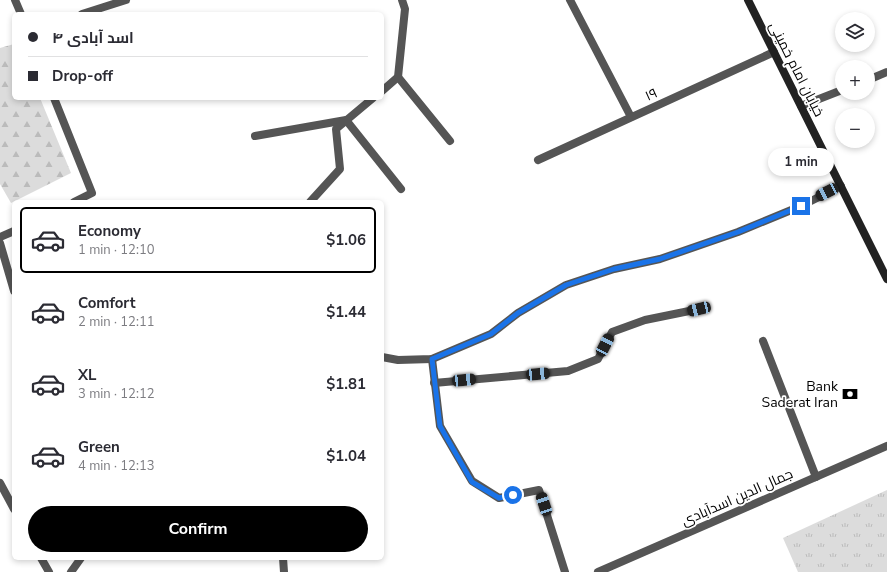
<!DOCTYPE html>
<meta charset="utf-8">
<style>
:root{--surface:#fff;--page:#f7f7f7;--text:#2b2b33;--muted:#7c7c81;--line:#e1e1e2;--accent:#000}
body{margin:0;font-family:"Nunito Sans",Cairo,sans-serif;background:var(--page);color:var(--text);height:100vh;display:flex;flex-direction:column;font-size:15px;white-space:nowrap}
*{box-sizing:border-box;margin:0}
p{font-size:13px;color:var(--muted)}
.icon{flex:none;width:22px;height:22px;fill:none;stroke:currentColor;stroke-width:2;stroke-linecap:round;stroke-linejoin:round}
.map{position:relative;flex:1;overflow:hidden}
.panel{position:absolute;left:12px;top:200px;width:372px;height:360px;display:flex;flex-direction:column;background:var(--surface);border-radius:6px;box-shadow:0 2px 6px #0003}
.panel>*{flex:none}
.hud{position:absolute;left:12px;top:12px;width:372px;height:88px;border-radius:6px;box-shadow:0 2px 6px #0003;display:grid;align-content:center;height:88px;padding:0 16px;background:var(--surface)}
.controls{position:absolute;left:835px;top:12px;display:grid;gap:8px}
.controls a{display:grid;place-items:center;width:40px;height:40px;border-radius:50%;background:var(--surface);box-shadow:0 2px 6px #0003;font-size:20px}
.end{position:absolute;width:18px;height:18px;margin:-9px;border:5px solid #1a73e8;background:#fff;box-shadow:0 0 0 2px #fff}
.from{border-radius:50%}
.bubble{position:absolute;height:28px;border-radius:14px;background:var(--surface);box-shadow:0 2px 6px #0003;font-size:13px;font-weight:700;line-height:28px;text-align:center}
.car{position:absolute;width:12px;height:24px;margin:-12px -6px;border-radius:5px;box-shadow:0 0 3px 1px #0007;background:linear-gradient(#222 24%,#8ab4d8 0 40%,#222 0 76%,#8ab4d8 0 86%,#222 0)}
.hud b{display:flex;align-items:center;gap:14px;height:38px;font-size:15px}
.hud b+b{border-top:1px solid var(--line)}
.hud i{width:10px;height:10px;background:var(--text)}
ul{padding:7px 0 0;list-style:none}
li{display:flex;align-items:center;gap:12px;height:66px;margin:0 8px 6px;padding:0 8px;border:2px solid transparent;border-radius:6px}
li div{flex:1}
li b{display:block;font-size:15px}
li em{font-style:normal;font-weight:700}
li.active{border-color:var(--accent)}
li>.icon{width:36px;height:36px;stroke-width:1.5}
.action{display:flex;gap:8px;margin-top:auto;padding:8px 16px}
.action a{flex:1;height:46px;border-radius:24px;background:var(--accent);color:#fff;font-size:16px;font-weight:700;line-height:46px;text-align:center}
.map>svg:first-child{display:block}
</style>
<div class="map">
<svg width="887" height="572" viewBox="0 0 887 572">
<defs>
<pattern id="grass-tufts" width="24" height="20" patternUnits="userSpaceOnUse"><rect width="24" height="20" fill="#dcdcdc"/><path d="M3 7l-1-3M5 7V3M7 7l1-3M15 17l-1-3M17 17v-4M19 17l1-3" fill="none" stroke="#bbb"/></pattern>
<pattern id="forest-firs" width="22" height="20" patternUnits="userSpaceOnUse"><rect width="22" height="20" fill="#dcdcdc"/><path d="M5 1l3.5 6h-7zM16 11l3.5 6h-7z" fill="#bbb"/></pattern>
</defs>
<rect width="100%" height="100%" fill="#fff"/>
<path fill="url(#grass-tufts)" d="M887 490V572H798L783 538Z"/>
<path fill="url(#forest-firs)" d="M14 44V98H40L71 173 11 203 0 184V48Z"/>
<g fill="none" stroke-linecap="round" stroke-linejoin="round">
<path stroke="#555" stroke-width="8" d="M0 243 14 291"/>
<g stroke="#555" stroke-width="8">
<path d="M15 0 21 14"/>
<path d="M570 0 631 117"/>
<path d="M82 14 126 0"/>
<path d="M398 77 450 141"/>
<path d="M868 80 887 72"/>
<path d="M382 91 398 77 405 9 402 0"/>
<path d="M54 98 92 193 74 202"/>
<path d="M801 106 842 90"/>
<path d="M255 136 346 120 401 189"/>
<path d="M538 160 774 52"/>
<path d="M310 202 340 169 336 129 373 98"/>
<path d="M0 237 14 231"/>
<path d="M763 341 816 477"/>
<path d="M382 357 398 360 432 359 491 334 518 313 566 285 614 269 660 259 738 232 801 206 841 186"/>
<path d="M432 359 440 426 472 481 499 498 539 490 565 572"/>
<path d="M434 383 568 371 598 359 612 332 645 320 699 309"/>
<path d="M0 483 14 509"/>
<path d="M41 558 49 572"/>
<path d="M283 558 284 572"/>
<path d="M71 572 81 558"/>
</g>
<path stroke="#555" stroke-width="8" d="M598 572 887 446"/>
<path stroke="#222" stroke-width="8" d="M748 0 887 279"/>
</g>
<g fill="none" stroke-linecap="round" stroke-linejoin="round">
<path stroke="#1a73e8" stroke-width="5" d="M513 495 499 498 472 482 440 426 432 359 491 334 518 313 566 285 614 269 660 259 738 232 801 206"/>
</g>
<defs>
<symbol id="bank-bare" viewBox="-9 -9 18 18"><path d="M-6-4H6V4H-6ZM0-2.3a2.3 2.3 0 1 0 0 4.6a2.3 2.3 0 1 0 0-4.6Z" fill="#000" stroke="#fff" stroke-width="2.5" paint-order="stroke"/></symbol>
</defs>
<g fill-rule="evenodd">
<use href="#bank-bare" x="839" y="383" width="22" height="22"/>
</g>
<g text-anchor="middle" stroke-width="3.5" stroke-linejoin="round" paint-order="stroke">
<g font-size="14" fill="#000" stroke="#fff">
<text transform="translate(797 69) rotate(63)" y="5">خیابان امام خمینی</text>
<text transform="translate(651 94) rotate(-24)" y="5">۱۹</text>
<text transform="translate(737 497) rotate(-24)" y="5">جمال الدین اسدآبادی</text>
</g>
<g font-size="14" fill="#000" stroke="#fff" text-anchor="end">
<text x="838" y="391">Bank<tspan x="838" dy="16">Saderat Iran</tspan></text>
</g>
</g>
</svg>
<div class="controls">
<a><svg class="icon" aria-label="layers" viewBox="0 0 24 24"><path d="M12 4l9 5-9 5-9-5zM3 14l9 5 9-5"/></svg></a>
<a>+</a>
<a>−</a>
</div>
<i class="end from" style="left:513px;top:495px"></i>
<i class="end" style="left:801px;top:206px"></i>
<div class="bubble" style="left:768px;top:148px;width:66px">1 min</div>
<i class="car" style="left:827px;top:192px;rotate:243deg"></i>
<i class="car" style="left:699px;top:309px;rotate:257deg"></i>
<i class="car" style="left:605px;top:345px;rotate:27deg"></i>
<i class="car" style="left:538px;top:374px;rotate:85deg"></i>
<i class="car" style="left:464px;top:380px;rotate:85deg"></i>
<i class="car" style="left:544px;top:504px;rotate:342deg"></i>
<div class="hud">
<b><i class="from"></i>اسد آبادی ۴</b>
<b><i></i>Drop-off</b>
</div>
<section class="panel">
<ul>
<li class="active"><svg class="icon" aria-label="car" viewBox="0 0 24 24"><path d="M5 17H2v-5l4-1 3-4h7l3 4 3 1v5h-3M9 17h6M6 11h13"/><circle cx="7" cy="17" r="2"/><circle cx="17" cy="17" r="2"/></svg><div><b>Economy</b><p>1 min · 12:10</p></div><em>$1.06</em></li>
<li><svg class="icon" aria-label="car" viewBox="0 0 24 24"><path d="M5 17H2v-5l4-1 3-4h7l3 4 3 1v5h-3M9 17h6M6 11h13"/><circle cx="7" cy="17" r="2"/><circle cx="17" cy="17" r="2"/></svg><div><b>Comfort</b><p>2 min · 12:11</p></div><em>$1.44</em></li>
<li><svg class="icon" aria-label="car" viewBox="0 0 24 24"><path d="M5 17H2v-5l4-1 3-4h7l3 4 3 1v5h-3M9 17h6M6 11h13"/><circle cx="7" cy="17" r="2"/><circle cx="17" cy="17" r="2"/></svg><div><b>XL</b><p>3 min · 12:12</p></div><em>$1.81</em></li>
<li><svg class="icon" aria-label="car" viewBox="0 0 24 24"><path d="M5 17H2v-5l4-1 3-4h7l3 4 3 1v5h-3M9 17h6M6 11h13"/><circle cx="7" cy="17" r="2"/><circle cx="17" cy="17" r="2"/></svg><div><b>Green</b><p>4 min · 12:13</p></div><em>$1.04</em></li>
</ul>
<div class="action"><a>Confirm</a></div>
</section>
</div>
